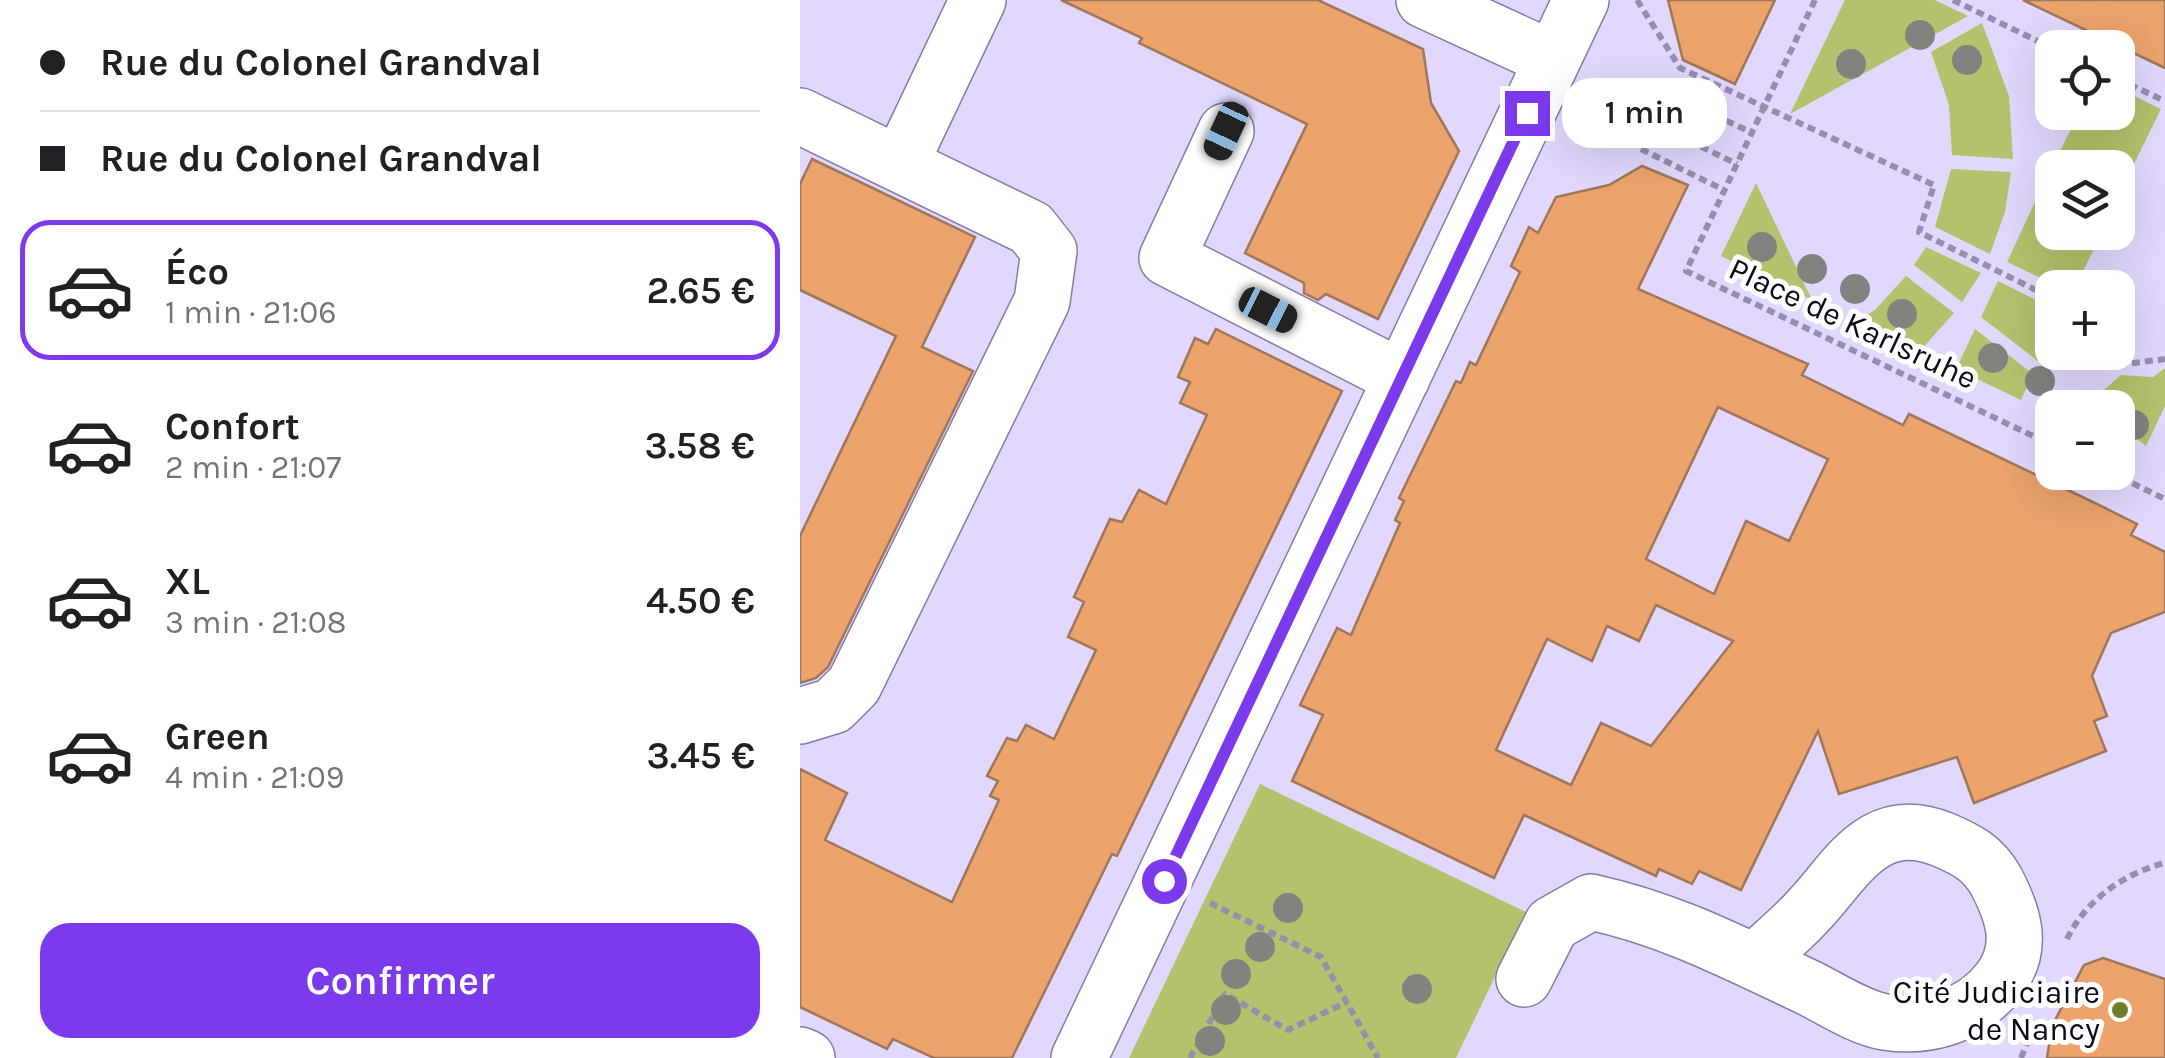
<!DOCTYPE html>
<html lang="fr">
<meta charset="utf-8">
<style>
:root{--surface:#fff;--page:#f6f6f6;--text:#202124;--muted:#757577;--line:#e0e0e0;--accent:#7c3aed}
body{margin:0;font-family:Karla,sans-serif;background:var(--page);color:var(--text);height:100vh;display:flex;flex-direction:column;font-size:38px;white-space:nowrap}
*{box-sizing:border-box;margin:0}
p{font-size:32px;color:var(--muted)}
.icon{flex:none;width:55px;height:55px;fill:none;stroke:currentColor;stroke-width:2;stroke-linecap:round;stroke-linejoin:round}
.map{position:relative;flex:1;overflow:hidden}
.drawer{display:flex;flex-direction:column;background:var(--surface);width:800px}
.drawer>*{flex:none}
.guide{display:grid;align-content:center;height:220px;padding:0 40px;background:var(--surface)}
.fabs{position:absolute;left:1235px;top:30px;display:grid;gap:20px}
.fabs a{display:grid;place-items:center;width:100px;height:100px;border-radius:20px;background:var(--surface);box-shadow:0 10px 40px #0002;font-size:50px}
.end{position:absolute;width:45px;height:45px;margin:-22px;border:12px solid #7c3aed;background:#fff;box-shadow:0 0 0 5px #fff}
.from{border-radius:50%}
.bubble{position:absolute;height:70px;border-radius:30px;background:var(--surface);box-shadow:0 10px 40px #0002;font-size:32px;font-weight:600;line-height:70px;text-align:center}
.car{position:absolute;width:30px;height:60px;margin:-30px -15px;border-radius:12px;box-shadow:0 0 8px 2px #0007;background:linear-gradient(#222 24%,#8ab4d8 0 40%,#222 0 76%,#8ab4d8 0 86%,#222 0)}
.guide b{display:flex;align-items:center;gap:35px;height:95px;font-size:38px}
.guide b+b{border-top:2px solid var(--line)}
.guide i{width:25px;height:25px;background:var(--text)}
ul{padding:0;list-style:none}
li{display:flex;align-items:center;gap:30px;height:140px;margin:0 20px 15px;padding:0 20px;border:5px solid transparent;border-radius:30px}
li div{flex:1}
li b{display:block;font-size:38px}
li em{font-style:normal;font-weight:600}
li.selected{border-color:var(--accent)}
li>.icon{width:90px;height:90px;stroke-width:1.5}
.cta{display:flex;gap:20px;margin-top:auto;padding:20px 40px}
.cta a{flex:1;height:115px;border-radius:30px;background:var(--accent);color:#fff;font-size:40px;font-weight:600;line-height:115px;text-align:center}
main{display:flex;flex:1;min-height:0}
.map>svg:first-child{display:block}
</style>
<main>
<section class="drawer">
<div class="guide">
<b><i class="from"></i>Rue du Colonel Grandval</b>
<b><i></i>Rue du Colonel Grandval</b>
</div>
<ul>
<li class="selected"><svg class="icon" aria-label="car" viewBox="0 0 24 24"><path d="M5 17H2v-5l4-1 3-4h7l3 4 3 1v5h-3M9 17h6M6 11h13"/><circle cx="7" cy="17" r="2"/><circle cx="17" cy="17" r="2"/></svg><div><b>Éco</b><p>1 min · 21:06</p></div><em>2.65 €</em></li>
<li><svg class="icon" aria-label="car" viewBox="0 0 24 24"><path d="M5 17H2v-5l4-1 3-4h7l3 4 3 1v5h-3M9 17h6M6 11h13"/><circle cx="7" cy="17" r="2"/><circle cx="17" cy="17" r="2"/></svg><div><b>Confort</b><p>2 min · 21:07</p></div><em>3.58 €</em></li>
<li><svg class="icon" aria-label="car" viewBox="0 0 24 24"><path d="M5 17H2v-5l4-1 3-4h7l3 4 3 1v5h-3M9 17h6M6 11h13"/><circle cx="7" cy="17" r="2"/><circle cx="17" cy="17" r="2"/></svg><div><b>XL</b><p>3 min · 21:08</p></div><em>4.50 €</em></li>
<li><svg class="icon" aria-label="car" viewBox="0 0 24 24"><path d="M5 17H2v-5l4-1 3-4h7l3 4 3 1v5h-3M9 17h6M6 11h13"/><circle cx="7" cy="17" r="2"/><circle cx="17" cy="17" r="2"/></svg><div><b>Green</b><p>4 min · 21:09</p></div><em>3.45 €</em></li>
</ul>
<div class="cta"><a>Confirmer</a></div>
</section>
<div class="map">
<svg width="1365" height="1058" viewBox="0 0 1365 1058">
<rect width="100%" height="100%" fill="#e2d8fe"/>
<g fill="#b3c26d">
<path d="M1045 0H1135L1168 16 990 114Z"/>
<path d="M1182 23 1209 96 1213 159 1152 155 1149 105 1131 52Z"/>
<path d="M1318 88 1361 109 1334 164 1255 161 1279 113 1318 112Z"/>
<path d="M1151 169 1211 172 1205 212 1190 254 1135 227Z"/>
<path d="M1248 174H1252V232L1302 233 1275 287H1260L1207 262Z"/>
<path d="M956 183 1012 300 921 256Z"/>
<path d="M1126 247 1181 273 1162 302 1114 265Z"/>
<path d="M1106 276 1154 313 1119 352 1057 321 1075 310Z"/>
<path d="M1198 281 1252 308V335L1239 362 1181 317Z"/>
<path d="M1175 329 1233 374 1221 400 1156 369Z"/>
<path d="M1365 368V406L1346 446 1318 424V408L1297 407 1290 402 1321 375 1353 377Z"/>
<path d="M460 784 726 912 656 1058H329Z"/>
</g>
<g fill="#eca36c" stroke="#9f775a" stroke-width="2.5" fill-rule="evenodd">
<path d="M261 0H518L623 49 631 103 659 151 578 319 526 294 518 300 504 293V283L445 253 507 124 339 43 342 38Z"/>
<path d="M868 0H975L935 84 883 60Z"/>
<path d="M1223 0H1365V68Z"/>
<path d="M12 159 175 237 122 347 173 371 28 667 16 678 0 683V536L96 336 0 290V184Z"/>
<path d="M842 166 888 185 838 289 1008 364 1002 375 1103 425 1109 414 1297 504 1337 524 1331 535 1365 552V612L1311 633 1292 676 1307 716 1294 721 1306 751 1174 803 1157 757 1039 794 1018 731 941 890 899 871 892 884 859 869 856 876 724 815 694 878 492 781 523 715 500 705 537 628 551 635 600 523 595 520 604 501 599 498 656 381 661 383 670 362 676 365 720 272 711 266 729 227 738 233 756 197 809 185ZM918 407 1028 459 989 541 946 521 914 594 846 559ZM856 605 933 641 851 746 801 723 771 785 696 750 747 639 792 661 807 626 839 641Z"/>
<path d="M416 329 542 391 317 856 312 854 212 1058H134L93 1039 87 1049 0 1007V769L47 793 25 840 152 902 199 800 190 796 198 781 187 776 207 738 217 741 226 725 254 739 296 650 268 637 284 602 274 597 310 519 322 522 339 490 366 504 407 415 380 403 390 382 378 377 395 338 408 344Z"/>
<path d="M1303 958 1365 979V1058H1247L1252 1026 1284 965Z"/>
</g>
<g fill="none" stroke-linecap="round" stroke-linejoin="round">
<defs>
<g id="minor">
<path d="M624 0 752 59"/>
<path d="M0 116 231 228 249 251 242 301 54 685 33 706 0 716"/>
<path d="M426 131 367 258 602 378"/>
<path d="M101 162 178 0"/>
<path d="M724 979 752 924 791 902C869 919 931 951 1003 985 1027 996 1059 1018 1085 1022 1128 1029 1174 1015 1200 980 1225 947 1213 913 1196 881 1183 858 1167 850 1144 840 1073 811 1047 870 1009 910 992 929 972 945 954 962"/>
<path d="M0 1055 7 1058"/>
<path d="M279 1058 781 0"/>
</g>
</defs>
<use href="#minor" stroke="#877ba5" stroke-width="58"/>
<g stroke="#968eac" stroke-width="6" stroke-dasharray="8 5" stroke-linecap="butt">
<path d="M837 0 880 68 1134 185 1119 232 1252 298"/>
<path d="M1015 0 886 271 1252 445"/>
<path d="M1153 0 1252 48"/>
<path d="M1318 79 1365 101"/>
<path d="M867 94 951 132"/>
<path d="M854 124 937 164"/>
<path d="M841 149 924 190"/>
<path d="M1310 352 1326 364 1365 359"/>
<path d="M1309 472 1365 499"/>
<path d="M410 903 521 957 578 1058"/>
<path d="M1267 939C1285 901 1324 873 1365 863"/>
<path d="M390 1058 425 994 488 1030 547 1002"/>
<path d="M1221 1058 1236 1021"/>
</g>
<use href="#minor" stroke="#fff" stroke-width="55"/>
</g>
<g fill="#83827f">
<circle cx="1120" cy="35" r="15"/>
<circle cx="1167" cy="60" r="15"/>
<circle cx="1051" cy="64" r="15"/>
<circle cx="962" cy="247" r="15"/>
<circle cx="1012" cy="269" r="15"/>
<circle cx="1055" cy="289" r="15"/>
<circle cx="1102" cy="314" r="15"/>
<circle cx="1193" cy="358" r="15"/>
<circle cx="1240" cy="381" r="15"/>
<circle cx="1334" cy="425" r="15"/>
<circle cx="488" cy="908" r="15"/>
<circle cx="460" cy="947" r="15"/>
<circle cx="436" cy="974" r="15"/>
<circle cx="617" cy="989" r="15"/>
<circle cx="426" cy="1010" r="15"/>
<circle cx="410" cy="1041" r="15"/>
</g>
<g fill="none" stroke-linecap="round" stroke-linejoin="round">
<path stroke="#7c3aed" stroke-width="12" d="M364 881 727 113"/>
</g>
<circle fill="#6f7b28" stroke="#fff" stroke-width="4" cx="1320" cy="1010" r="10"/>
<g text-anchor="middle" stroke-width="10" stroke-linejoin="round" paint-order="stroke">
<g font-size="32" fill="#0f0a19" stroke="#fff">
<text transform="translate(1053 323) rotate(25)" y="11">Place de Karlsruhe</text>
</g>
<g font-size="32" fill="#0f0a19" stroke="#fff" text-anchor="end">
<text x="1300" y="1003">Cité Judiciaire<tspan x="1300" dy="37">de Nancy</tspan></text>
</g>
</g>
</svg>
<div class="fabs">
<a><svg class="icon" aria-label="locate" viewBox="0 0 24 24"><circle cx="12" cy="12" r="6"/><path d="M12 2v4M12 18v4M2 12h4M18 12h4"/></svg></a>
<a><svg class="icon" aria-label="layers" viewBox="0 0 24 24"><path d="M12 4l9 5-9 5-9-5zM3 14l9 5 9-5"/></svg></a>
<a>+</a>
<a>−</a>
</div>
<i class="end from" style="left:364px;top:881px"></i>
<i class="end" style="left:727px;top:113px"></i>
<div class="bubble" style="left:762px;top:78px;width:165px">1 min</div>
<i class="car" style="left:426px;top:131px;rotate:205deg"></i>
<i class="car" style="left:468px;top:310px;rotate:117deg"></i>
</div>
</main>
